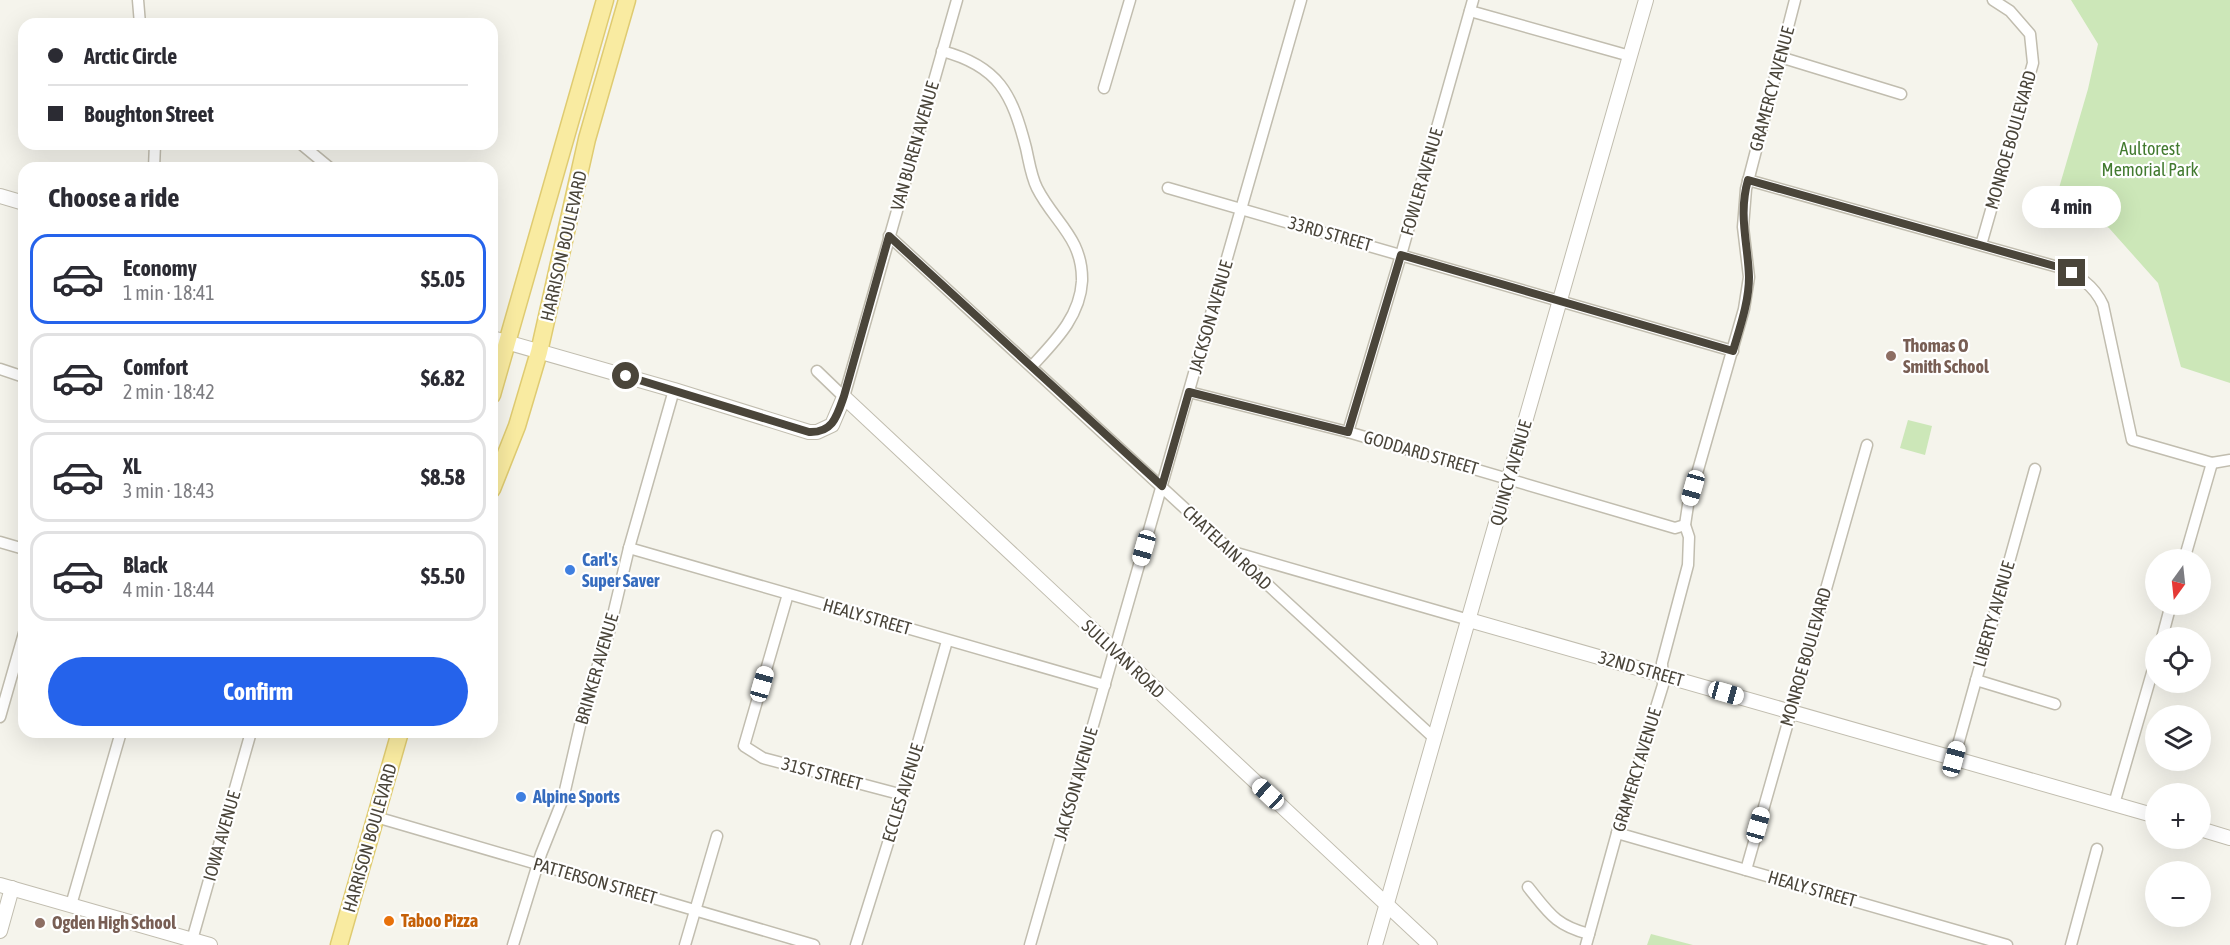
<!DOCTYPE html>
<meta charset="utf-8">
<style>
:root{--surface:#fff;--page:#f7f7f7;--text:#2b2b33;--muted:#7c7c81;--line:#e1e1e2;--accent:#2563eb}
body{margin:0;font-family:"Asap Condensed",sans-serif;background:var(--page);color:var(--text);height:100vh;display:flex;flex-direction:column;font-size:22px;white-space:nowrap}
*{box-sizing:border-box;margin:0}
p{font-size:20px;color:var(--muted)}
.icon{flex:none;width:33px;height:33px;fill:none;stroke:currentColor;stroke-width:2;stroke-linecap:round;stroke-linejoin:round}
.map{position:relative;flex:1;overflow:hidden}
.panel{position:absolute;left:18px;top:162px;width:480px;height:576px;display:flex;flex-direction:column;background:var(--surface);border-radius:18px;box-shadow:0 6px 24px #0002}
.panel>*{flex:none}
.guide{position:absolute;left:18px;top:18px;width:480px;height:132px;border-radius:18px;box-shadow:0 6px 24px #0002;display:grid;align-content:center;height:132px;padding:0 30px;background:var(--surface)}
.needle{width:39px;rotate:195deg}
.tools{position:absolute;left:2145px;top:549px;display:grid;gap:12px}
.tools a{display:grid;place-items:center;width:66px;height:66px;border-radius:50%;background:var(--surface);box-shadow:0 6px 24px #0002;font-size:30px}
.end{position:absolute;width:27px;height:27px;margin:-14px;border:8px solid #4a453a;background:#fff;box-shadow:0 0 0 3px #fff}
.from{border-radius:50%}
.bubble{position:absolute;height:42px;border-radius:21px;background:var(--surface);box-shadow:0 6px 24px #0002;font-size:20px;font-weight:700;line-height:42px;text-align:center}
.car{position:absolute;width:18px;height:36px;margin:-18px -9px;border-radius:8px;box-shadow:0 0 4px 2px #0007;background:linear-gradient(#fff 24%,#345 0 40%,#fff 0 76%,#345 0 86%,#fff 0)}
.guide b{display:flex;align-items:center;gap:21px;height:57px;font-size:22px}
.guide b+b{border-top:2px solid var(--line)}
.guide i{width:15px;height:15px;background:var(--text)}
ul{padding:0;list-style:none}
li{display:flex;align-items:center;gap:18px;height:90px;margin:0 12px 9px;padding:0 18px;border:3px solid var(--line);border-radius:18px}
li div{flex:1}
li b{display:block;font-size:22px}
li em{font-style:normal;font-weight:700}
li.active{border-color:var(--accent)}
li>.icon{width:54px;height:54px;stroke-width:1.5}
h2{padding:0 30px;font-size:27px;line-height:72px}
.button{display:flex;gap:12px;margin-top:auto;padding:12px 30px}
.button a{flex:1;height:69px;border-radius:36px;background:var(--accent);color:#fff;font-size:24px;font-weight:700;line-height:69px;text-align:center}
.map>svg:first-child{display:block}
</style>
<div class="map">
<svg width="2230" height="945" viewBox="0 0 2230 945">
<rect width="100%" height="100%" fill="#f5f4ec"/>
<g fill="#cce7b8">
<path d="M2071 0H2230V383L2181 367 2158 283 2109 228 2089 217 2054 205 2088 89 2098 44Z"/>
<path d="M1908 420 1932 426 1925 455 1900 448Z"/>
<path d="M1651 934 1693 945H1647Z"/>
</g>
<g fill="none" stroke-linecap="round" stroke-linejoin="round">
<defs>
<g id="minor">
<path d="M138 0 140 24"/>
<path d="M1470 11 1630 56"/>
<path d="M942 51C999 66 1012 94 1026 148 1029 161 1031 176 1037 188 1054 222 1083 238 1082 281 1080 317 1055 341 1032 366"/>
<path d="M1780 57 1901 94"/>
<path d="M1104 88 1130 0"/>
<path d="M301 144 330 168"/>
<path d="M154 168 155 144"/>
<path d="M1748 180 2058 267C2078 275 2094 285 2103 305L2132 440 2212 463 2230 460"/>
<path d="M1168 188 1733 351"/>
<path d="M889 236 1433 737"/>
<path d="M1981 245 2033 63 2030 34 2010 11 1993 0"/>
<path d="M0 369 24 377"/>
<path d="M817 371 844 397 957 0"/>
<path d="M1189 392 1348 432 1675 528 1685 525"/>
<path d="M1348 432 1401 255 1473 0"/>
<path d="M0 542 24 549"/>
<path d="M629 548 1105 685"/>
<path d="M1233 552 1469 620"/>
<path d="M2184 560 2212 463"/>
<path d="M788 594 744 746 763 758 903 795"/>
<path d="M2162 638 2171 604"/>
<path d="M1976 680 2055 704"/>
<path d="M0 717 24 633"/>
<path d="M1954 759 2035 469"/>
<path d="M2114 804 2156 659"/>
<path d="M376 817 814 945"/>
<path d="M1617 833 2007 945"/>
<path d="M1746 870 1867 445"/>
<path d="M1528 887C1549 913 1555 925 1589 934"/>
<path d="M71 905 121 732"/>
<path d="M192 940 251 732"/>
<path d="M513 945 541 854 563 799 585 704 609 632 629 548 674 390"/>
<path d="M685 945 717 836"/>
<path d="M856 945 903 795 947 641"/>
<path d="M1030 945 1301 0"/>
<path d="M1586 945 1617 833 1663 685 1662 663 1688 565 1689 537 1685 525 1688 505 1744 309 1749 277 1743 227 1746 189 1795 0"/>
<path d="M2071 945 2097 849"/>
</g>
<g id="tertiary">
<path d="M0 196 24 203"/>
<path d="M492 338 674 390 809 432H817L832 425 844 397 1430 945"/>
<path d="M1469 620 2156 816"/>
<path d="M2200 829 2230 838"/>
<path d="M0 885 210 945"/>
<path d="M0 931 12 888"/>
<path d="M1375 945 1646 0"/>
</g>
<g id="primary">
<path d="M492 395 605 0"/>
<path d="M492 489 517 426 539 352 587 139 627 0"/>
<path d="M339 945 400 732"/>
</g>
</defs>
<use href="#minor" stroke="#c1bdaf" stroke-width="13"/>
<use href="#tertiary" stroke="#c1bdaf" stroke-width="16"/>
<use href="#primary" stroke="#dfcb71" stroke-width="19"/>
<use href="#minor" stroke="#fff" stroke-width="10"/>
<use href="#tertiary" stroke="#fff" stroke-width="14"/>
<use href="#primary" stroke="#f9eba1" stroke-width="16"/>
</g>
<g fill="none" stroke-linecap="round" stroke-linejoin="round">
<path stroke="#4a453a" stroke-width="8" d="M626 376 809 432C833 433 837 416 844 396L889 236 1162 486 1189 392 1348 432 1401 255 1733 351C1740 327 1749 302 1749 277 1748 243 1738 215 1748 180L2058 267 2072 273"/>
</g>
<g fill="#8d6e63" stroke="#fff" stroke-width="2">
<circle cx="1891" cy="356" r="6"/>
<circle cx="40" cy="923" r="6"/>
</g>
<g fill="#3f7fe0" stroke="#fff" stroke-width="2">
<circle cx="570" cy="570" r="6"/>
<circle cx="521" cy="797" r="6"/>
</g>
<circle fill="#e8710a" stroke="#fff" stroke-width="2" cx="389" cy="921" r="6"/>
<g text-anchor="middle" stroke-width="4.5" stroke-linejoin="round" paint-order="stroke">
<g font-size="18" fill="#4a453a" stroke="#fff">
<text transform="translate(1772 89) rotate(-75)" y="6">GRAMERCY AVENUE</text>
<text transform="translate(2011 140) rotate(-74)" y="6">MONROE BOULEVARD</text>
<text transform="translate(915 146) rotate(-74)" y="6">VAN BUREN AVENUE</text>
<text transform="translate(1422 182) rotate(-74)" y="6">FOWLER AVENUE</text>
<text transform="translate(1330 234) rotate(16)" y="6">33RD STREET</text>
<text transform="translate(564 246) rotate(-77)" y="6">HARRISON BOULEVARD</text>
<text transform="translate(1211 317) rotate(-74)" y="6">JACKSON AVENUE</text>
<text transform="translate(1421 453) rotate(16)" y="6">GODDARD STREET</text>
<text transform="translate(1511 473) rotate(-74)" y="6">QUINCY AVENUE</text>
<text transform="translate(1227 548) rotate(43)" y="6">CHATELAIN ROAD</text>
<text transform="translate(1994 614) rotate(-74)" y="6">LIBERTY AVENUE</text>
<text transform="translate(867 617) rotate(16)" y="6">HEALY STREET</text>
<text transform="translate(1806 657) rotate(-74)" y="6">MONROE BOULEVARD</text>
<text transform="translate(1123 659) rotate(43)" y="6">SULLIVAN ROAD</text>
<text transform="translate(597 669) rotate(-74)" y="6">BRINKER AVENUE</text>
<text transform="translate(1641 669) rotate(16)" y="6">32ND STREET</text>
<text transform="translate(1637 770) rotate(-73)" y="6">GRAMERCY AVENUE</text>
<text transform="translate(822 774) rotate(15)" y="6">31ST STREET</text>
<text transform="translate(1076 784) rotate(-74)" y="6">JACKSON AVENUE</text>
<text transform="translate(903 793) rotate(-73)" y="6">ECCLES AVENUE</text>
<text transform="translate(222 836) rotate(-74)" y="6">IOWA AVENUE</text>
<text transform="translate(370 838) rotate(-74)" y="6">HARRISON BOULEVARD</text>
<text transform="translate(595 881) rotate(16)" y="6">PATTERSON STREET</text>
<text transform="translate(1812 889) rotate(16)" y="6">HEALY STREET</text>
</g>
<g font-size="18" fill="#427a2f" stroke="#fff">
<text x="2150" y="155">Aultorest<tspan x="2150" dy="21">Memorial Park</tspan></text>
</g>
<g font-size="18" font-weight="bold" fill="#785e54" stroke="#fff" text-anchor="start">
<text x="1903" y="352">Thomas O<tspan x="1903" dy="21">Smith School</tspan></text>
<text x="52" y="929">Ogden High School</text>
</g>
<g font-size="18" font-weight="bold" fill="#366cbe" stroke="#fff" text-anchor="start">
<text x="582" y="566">Carl's<tspan x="582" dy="21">Super Saver</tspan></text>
<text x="533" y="803">Alpine Sports</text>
</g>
<g font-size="18" font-weight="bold" fill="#c56008" stroke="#fff" text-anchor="start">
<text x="401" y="927">Taboo Pizza</text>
</g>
</g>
</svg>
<div class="tools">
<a><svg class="needle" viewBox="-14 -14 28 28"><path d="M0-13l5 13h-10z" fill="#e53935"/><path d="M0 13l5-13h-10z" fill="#7c7c81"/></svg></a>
<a><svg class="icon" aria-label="locate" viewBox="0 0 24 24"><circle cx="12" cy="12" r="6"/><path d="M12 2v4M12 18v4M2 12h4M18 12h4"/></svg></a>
<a><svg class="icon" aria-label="layers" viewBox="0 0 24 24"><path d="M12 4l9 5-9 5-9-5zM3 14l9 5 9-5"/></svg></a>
<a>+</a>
<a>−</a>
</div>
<i class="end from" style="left:626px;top:376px"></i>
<i class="end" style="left:2072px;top:273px"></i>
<div class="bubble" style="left:2022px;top:186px;width:99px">4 min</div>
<i class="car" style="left:1693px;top:488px;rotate:196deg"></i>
<i class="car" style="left:1144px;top:548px;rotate:196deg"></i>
<i class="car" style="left:762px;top:684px;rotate:16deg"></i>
<i class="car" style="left:1726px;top:693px;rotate:106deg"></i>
<i class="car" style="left:1954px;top:759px;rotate:15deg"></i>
<i class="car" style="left:1268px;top:794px;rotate:313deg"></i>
<i class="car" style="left:1758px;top:825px;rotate:16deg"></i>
<div class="guide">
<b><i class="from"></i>Arctic Circle</b>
<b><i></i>Boughton Street</b>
</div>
<section class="panel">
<h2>Choose a ride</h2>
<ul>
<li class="active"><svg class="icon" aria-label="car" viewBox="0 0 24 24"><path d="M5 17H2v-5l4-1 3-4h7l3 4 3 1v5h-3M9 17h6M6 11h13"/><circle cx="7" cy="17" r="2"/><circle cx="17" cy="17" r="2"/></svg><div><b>Economy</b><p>1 min · 18:41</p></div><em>$5.05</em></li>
<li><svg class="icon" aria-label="car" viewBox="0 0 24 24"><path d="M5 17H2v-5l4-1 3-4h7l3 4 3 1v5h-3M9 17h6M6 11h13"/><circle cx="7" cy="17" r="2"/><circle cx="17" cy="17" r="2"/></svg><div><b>Comfort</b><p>2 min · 18:42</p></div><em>$6.82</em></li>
<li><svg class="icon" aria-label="car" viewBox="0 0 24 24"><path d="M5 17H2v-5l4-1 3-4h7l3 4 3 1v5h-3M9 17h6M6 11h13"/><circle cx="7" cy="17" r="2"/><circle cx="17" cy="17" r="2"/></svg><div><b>XL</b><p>3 min · 18:43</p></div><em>$8.58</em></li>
<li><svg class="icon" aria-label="car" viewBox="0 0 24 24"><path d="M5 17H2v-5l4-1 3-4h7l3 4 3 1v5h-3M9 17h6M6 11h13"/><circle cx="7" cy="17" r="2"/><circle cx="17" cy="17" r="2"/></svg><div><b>Black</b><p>4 min · 18:44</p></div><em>$5.50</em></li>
</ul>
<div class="button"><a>Confirm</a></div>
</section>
</div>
